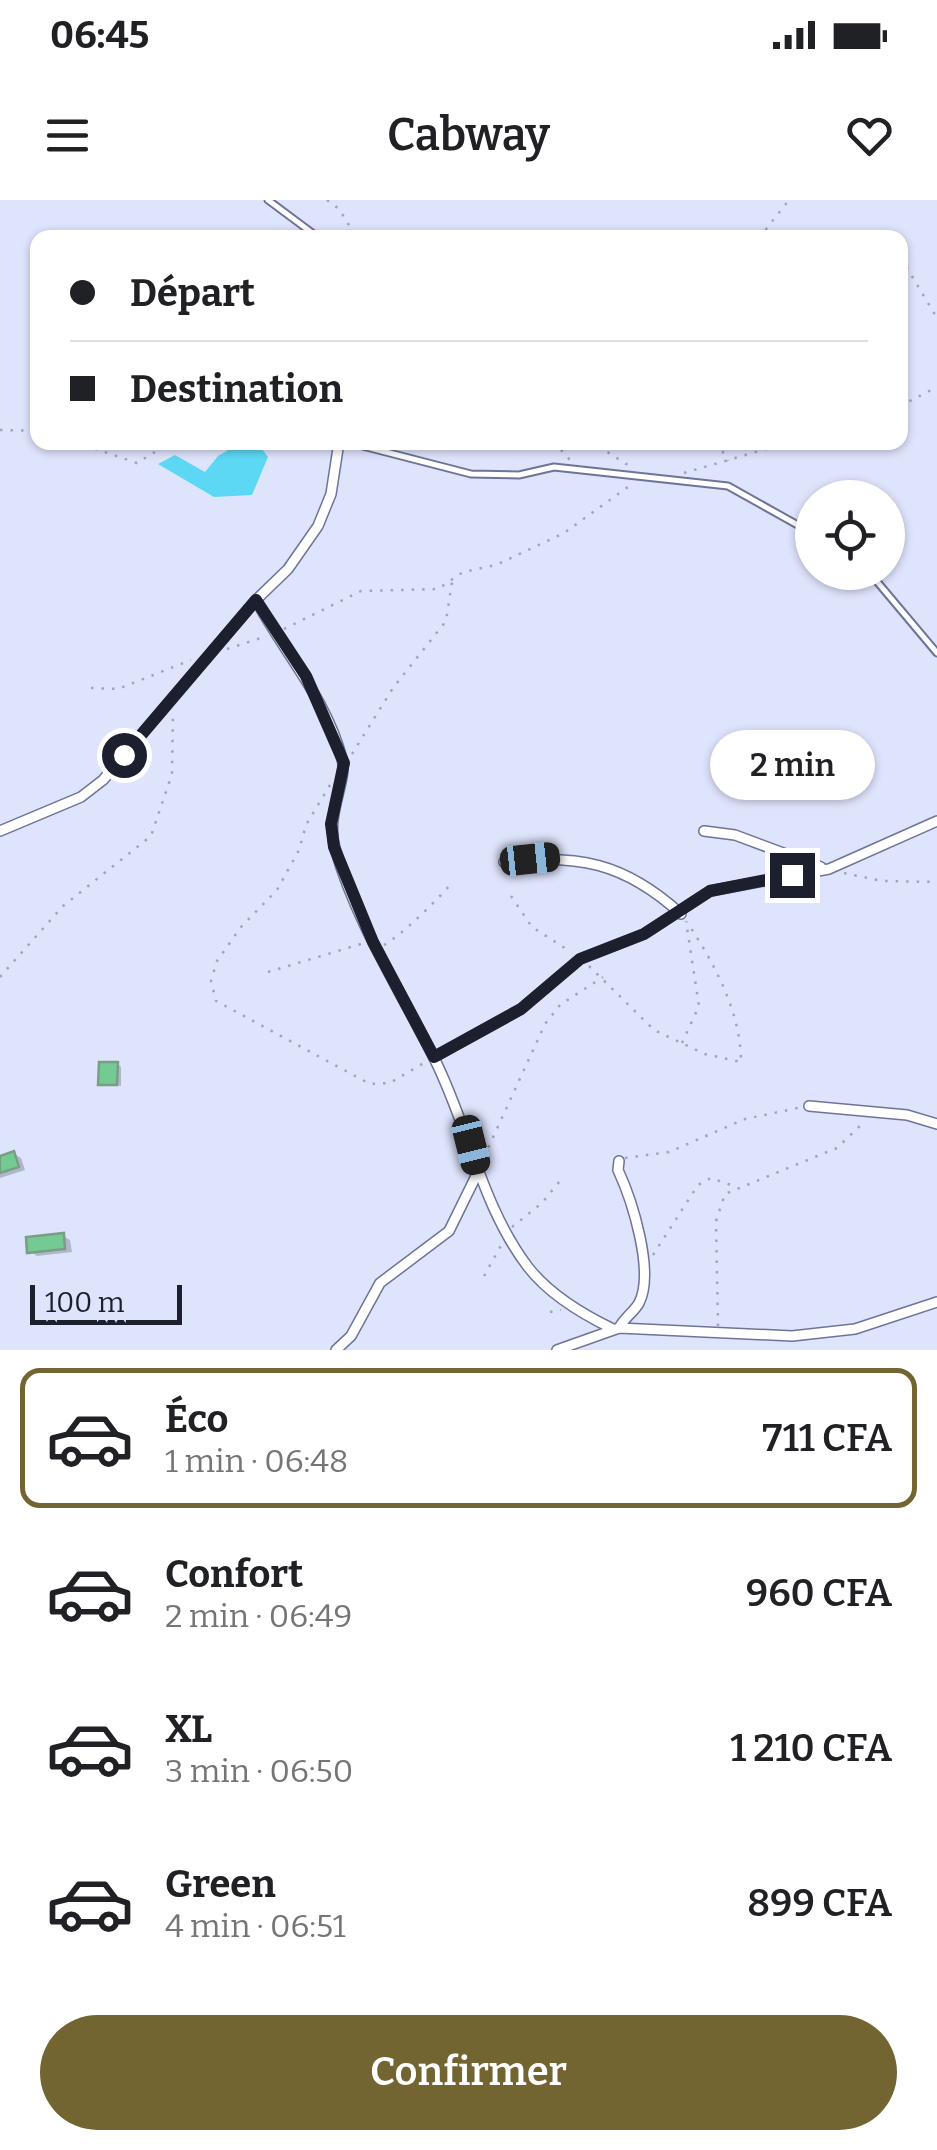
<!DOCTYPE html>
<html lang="fr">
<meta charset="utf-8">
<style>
:root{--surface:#fff;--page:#f6f6f6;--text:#202124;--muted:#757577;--line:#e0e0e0;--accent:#726532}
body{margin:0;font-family:Bitter,serif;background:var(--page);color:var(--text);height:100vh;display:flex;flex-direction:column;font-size:38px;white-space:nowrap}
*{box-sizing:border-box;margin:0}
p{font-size:32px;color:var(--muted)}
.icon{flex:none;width:55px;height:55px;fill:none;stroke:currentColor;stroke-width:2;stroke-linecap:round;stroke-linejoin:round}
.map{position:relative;height:1150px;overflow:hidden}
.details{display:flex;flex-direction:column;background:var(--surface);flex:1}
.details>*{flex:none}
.banner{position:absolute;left:30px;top:30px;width:878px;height:220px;border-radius:20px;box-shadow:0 2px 8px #0004;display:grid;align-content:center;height:220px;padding:0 40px;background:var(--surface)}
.controls{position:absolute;left:795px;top:280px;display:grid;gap:20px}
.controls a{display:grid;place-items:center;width:110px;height:110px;border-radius:50%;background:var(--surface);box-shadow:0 2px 8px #0004;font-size:50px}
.scale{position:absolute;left:30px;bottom:25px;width:152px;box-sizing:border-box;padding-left:10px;border:5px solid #1c1f2d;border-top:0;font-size:28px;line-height:35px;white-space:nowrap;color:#1c1f2d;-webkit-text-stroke:8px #dfe4fd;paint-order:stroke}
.end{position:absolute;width:45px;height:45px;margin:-22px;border:12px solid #1c1f2d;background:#fff;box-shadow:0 0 0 5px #fff}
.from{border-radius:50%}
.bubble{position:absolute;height:70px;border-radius:35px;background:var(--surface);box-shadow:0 2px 8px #0004;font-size:32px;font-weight:600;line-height:70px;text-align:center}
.car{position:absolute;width:30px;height:60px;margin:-30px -15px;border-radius:12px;box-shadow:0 0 8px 2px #0007;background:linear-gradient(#222 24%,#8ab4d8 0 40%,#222 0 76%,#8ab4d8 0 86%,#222 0)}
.banner b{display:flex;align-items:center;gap:35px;height:95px;font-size:38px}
.banner b+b{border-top:2px solid var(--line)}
.banner i{width:25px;height:25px;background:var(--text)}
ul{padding:18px 0 0;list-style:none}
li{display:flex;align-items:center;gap:30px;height:140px;margin:0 20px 15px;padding:0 20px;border:5px solid transparent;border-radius:20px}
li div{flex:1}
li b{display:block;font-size:38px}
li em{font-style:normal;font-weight:600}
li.on{border-color:var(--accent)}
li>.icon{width:90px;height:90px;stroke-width:1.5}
.button{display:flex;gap:20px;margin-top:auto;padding:20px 40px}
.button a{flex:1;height:115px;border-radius:60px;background:var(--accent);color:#fff;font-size:40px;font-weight:600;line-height:115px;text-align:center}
.status{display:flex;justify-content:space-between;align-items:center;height:70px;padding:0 50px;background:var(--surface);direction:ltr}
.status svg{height:28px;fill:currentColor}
header{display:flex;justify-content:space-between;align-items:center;height:130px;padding:0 40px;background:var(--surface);font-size:45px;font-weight:600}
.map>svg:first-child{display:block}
</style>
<div class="status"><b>06:45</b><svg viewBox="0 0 49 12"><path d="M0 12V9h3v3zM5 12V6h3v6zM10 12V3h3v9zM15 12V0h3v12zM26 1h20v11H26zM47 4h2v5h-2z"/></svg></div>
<header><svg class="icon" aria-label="menu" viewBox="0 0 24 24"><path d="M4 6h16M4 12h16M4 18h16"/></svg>Cabway<svg class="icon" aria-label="heart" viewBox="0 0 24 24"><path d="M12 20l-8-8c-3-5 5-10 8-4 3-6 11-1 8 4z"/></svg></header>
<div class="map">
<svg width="937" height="1150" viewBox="0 0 937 1150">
<rect width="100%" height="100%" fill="#dfe4fd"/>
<path fill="#5cd8f4" d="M240 243 262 249 268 257 252 295 214 297 158 264 175 255 205 272 218 256Z"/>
<g fill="#0003">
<path d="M117 864 121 867V886L101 883Z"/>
<path d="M14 954 21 958 25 970 0 978V958Z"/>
<path d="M63 1036 70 1040 72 1052 37 1056 30 1051Z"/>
</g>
<g fill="#73ca93" stroke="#789e84" stroke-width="2.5">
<path d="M99 862H118L117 885H98Z"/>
<path d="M14 951 19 967 0 973V956Z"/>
<path d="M64 1033 65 1049 27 1053 26 1037Z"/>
</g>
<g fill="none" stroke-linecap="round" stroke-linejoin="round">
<defs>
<g id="lane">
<path d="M268 0 319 38"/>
<path d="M347 242 471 274 519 275 554 267 728 286 812 333"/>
<path d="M869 372 937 453"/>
</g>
<g id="street">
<path d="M256 400C284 453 327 499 342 559 348 580 325 615 335 648 356 723 401 791 435 860 469 928 481 1005 528 1067 548 1093 584 1115 613 1129"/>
<path d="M0 631 81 597 103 580 256 400 288 369 318 326 331 294 339 242"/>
<path d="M704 631 735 635 821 667"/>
<path d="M504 662C577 654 624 662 681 714"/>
<path d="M434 857 521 809 580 759 644 734 710 691 829 669 937 621"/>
<path d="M809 906 907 915 937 924"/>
<path d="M619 1128C624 1118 634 1112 639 1103 655 1072 632 1000 618 970L619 961"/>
<path d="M336 1150 351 1136 380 1083 449 1031 478 972"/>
<path d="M557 1150 619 1128 792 1136 855 1129 937 1102"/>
</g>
</defs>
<use href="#lane" stroke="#6d7498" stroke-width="9"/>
<use href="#street" stroke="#6d7498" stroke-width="12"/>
<g stroke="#a0a5ba" stroke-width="2.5" stroke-dasharray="2.5 8" stroke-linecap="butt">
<path d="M327 0 339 9 357 38"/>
<path d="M759 38 789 0"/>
<path d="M901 58 937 118"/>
<path d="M900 206 937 187"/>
<path d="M0 230 38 231"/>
<path d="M75 242 137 263 171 242"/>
<path d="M554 242 570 260"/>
<path d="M578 242 601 248 631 267"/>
<path d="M717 242 728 261"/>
<path d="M684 273 790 242"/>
<path d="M284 429 361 391 438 389 463 372 496 365 564 333 632 284"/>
<path d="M227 449 267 436"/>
<path d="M91 488 118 489 191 460"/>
<path d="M352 554 393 488 446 421 452 382"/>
<path d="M330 585 306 625 299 650 277 690 241 727 217 761 211 781 216 801 370 884 390 883 427 861"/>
<path d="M844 673 882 681 937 682"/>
<path d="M511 696 532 727 571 752"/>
<path d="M384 745C402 735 435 702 451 684"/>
<path d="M589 766 654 830 705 854 741 862C741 812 714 763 687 722"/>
<path d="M268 772 361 744"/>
<path d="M0 777 63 706 151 636 172 574 173 514"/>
<path d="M682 843 699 806 686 721"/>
<path d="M484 957 545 824 560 805 603 777"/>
<path d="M625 958 669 952 745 919 798 908"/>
<path d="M512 1027 542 1003 563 977"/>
<path d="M653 1055 698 985 711 978 734 986"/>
<path d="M484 1076 503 1042"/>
<path d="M550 1112 561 1110"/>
<path d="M718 1126 716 1021 725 994 837 948 863 923"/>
</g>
<use href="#lane" stroke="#fff" stroke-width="5"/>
<use href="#street" stroke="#fff" stroke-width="9"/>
</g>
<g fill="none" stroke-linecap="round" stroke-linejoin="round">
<path stroke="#1c1f2d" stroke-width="12" d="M124 555 256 400 306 476 344 563 331 624 334 647 373 742 434 857 521 809 580 759 644 734 710 691 792 675"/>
</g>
</svg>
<div class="controls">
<a><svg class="icon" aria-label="locate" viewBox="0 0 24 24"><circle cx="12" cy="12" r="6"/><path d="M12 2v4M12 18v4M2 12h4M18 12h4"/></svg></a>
</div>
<div class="scale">100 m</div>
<i class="end from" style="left:124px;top:555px"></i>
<i class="end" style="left:792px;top:675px"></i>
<div class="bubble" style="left:710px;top:530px;width:165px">2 min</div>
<i class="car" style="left:530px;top:659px;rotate:84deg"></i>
<i class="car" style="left:471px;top:945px;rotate:166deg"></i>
<div class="banner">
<b><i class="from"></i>Départ</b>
<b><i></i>Destination</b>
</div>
</div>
<section class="details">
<ul>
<li class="on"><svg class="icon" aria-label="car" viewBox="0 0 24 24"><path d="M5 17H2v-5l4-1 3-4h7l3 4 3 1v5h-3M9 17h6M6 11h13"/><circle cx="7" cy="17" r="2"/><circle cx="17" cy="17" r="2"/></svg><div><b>Éco</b><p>1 min · 06:48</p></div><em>711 CFA</em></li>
<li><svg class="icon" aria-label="car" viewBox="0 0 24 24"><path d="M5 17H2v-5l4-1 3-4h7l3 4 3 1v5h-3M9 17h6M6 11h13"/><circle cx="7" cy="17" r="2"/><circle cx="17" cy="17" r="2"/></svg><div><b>Confort</b><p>2 min · 06:49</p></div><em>960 CFA</em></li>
<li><svg class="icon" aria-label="car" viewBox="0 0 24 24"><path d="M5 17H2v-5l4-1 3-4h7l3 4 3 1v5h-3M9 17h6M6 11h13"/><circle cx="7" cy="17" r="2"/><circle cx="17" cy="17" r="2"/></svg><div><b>XL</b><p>3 min · 06:50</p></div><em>1 210 CFA</em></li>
<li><svg class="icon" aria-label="car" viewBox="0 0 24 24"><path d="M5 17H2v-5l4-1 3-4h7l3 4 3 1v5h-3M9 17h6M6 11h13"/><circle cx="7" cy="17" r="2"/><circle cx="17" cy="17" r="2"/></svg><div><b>Green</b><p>4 min · 06:51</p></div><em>899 CFA</em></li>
</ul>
<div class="button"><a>Confirmer</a></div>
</section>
